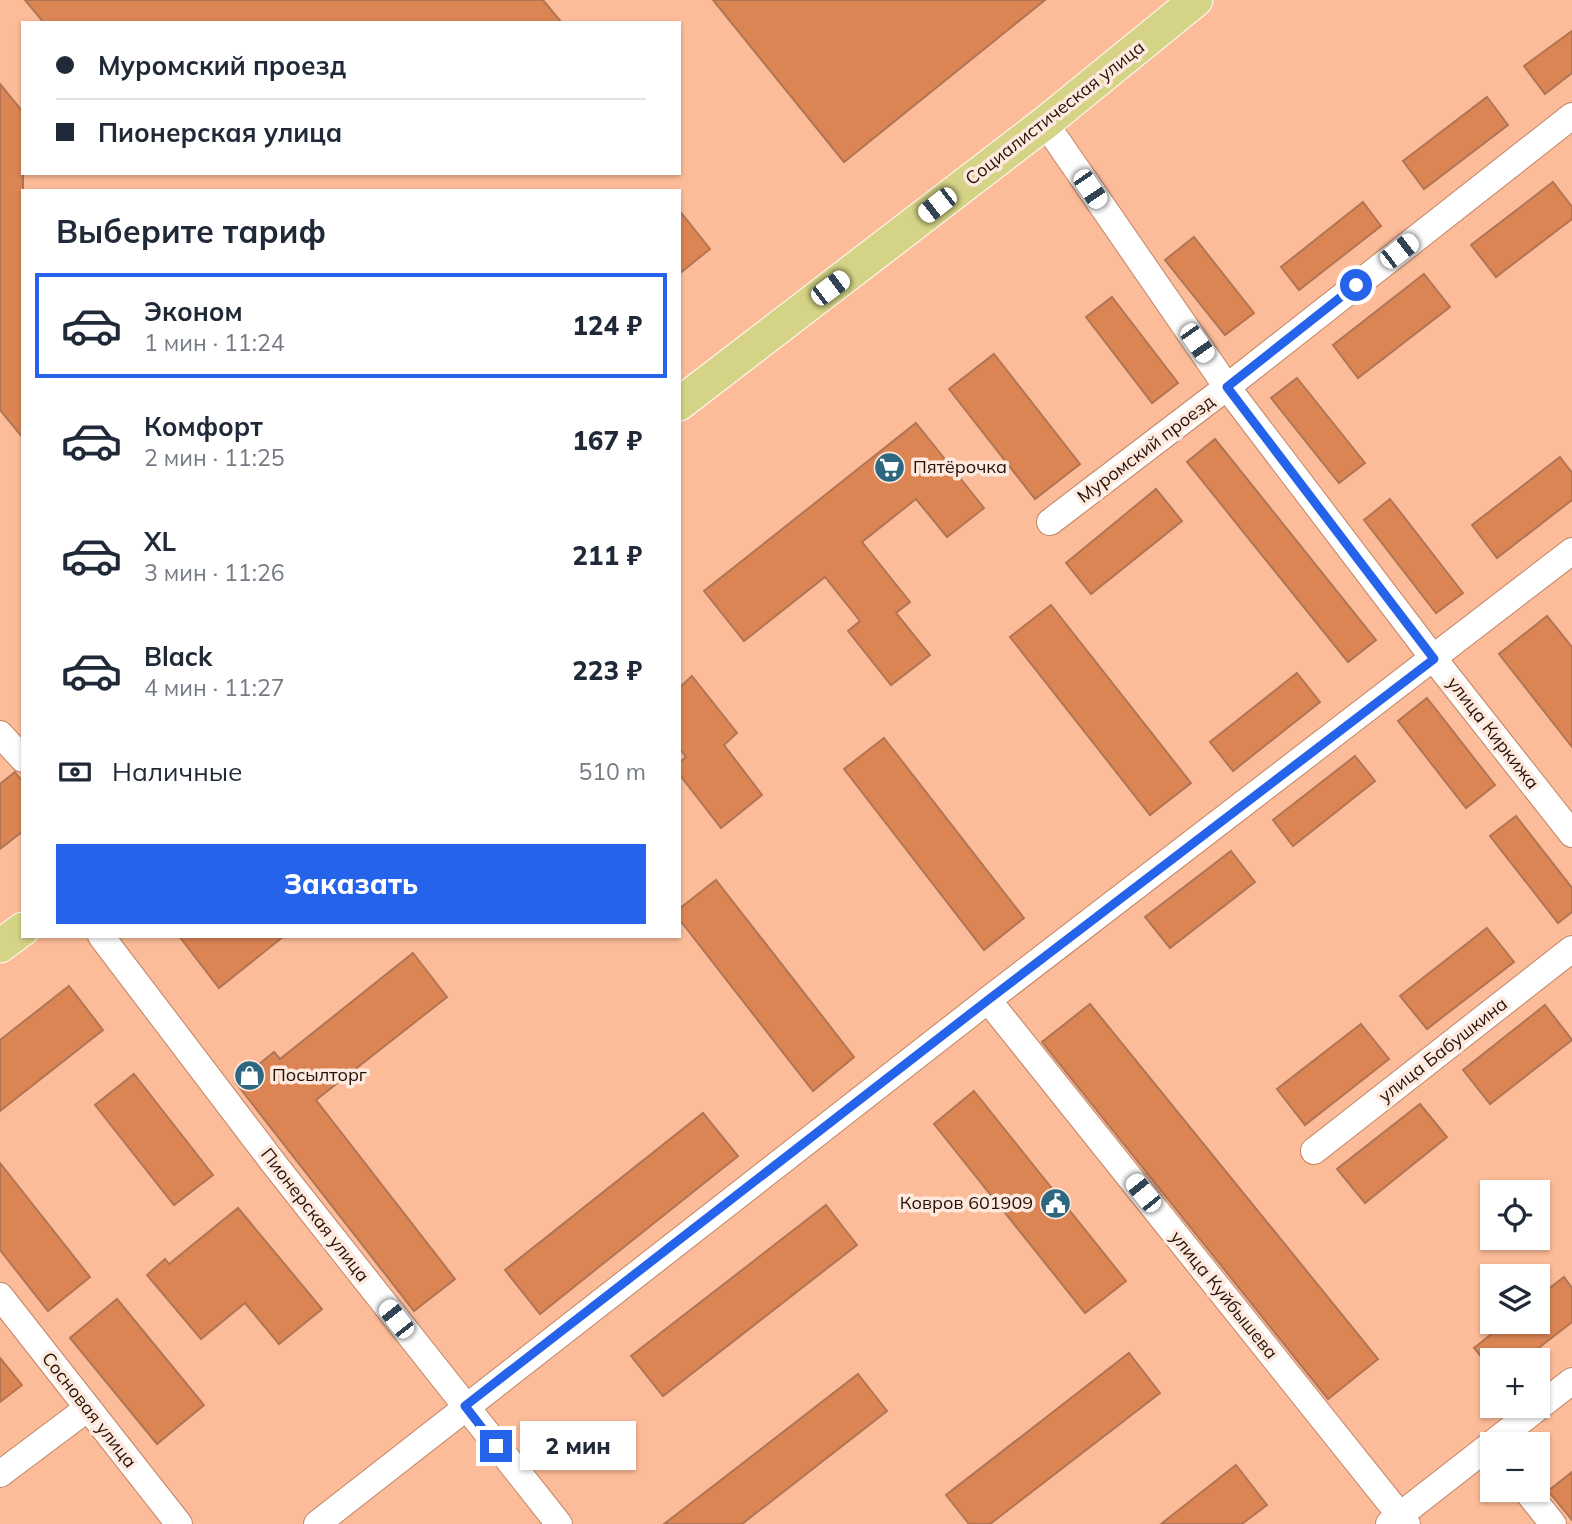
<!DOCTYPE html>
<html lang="ru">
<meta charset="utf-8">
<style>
:root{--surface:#fff;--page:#f6f6f7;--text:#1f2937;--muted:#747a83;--line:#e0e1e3;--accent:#2563eb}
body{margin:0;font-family:Mulish,sans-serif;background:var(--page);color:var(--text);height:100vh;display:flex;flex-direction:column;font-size:26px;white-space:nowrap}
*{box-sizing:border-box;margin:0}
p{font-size:23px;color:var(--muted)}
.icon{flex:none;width:38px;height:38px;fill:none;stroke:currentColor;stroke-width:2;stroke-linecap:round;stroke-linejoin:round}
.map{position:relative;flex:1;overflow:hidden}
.panel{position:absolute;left:21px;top:189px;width:660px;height:749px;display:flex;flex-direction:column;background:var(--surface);border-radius:0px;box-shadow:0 2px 5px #0004}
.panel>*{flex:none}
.top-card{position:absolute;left:21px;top:21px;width:660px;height:154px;border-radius:0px;box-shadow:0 2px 5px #0004;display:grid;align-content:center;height:154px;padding:0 35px;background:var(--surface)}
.fabs{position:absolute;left:1480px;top:1180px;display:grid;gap:14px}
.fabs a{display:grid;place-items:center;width:70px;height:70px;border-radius:0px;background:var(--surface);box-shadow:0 2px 5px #0004;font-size:35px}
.end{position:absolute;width:32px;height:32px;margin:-16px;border:9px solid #2563eb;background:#fff;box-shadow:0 0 0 4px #fff}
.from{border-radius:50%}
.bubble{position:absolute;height:49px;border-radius:0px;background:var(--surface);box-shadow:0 2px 5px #0004;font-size:23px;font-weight:800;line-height:49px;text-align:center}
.car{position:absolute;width:21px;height:42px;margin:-21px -10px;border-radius:9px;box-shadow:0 0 5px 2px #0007;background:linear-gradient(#fff 24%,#345 0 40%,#fff 0 76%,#345 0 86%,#fff 0)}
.top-card b{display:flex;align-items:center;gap:24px;height:66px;font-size:26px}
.top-card b+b{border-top:2px solid var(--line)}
.top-card i{width:18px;height:18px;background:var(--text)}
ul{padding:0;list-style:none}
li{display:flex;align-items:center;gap:21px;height:105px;margin:0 14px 10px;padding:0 21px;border:4px solid transparent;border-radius:0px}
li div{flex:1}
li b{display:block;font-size:26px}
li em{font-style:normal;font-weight:800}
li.current{border-color:var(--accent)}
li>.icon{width:63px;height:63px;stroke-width:1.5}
h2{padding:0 35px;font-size:32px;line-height:84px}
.pay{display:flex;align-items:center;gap:18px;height:77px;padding:0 35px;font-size:26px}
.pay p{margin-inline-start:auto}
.primary-button{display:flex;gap:14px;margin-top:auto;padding:14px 35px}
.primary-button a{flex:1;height:80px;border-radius:0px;background:var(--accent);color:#fff;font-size:28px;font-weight:800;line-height:80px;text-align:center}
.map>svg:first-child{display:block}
</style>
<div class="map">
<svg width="1572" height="1524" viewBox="0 0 1572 1524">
<rect width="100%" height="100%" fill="#fdbc99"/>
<g fill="#dc8554" stroke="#b17554" stroke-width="2">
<path d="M25 0H543L562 23H44Z"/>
<path d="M713 0H1045L844 162Z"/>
<path d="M1572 31V73L1545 94 1524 66Z"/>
<path d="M0 84 23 112V438L0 410Z"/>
<path d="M1487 97 1508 125 1424 189 1403 161Z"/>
<path d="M1553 182 1572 207V219L1496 277 1471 245Z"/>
<path d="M1363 202 1381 226 1299 290 1281 267Z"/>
<path d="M679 210 710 249 679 274Z"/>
<path d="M1194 237 1254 313 1225 335 1165 260Z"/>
<path d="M1424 274 1450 307 1358 378 1333 345Z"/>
<path d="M1112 297 1178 383 1152 403 1086 317Z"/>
<path d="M994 354 1080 464 1035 499 949 389Z"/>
<path d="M1297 378 1365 463 1339 483 1271 398Z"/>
<path d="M916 423 984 508 947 537 916 499 862 542 910 602 896 613 930 655 891 685 848 631 860 621 825 577 744 641 704 591Z"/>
<path d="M1215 439 1376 640 1348 662 1187 462Z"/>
<path d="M1560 457 1572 473V500L1497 558 1472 525Z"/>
<path d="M1156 489 1182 521 1091 594 1066 563Z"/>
<path d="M1390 499 1463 593 1436 613 1364 520Z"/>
<path d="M1051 605 1191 783 1150 815 1010 637Z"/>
<path d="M1547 616 1572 647V747L1499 654Z"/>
<path d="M1297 673 1320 702 1233 771 1210 742Z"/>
<path d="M692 676 737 733 724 745 762 795 721 828 679 774V763L686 757 679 748V688Z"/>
<path d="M1427 698 1495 785 1466 808 1398 721Z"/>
<path d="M884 738 1024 918 984 950 844 769Z"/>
<path d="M1355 756 1375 781 1293 846 1273 820Z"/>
<path d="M15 772 23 782V831L0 849V784Z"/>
<path d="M1516 816 1572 888V912L1558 923 1490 836Z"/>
<path d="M1231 851 1255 882 1170 948 1145 917Z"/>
<path d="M716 880 854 1057 813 1091 679 919V909Z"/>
<path d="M1487 928 1514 962 1427 1029 1400 996Z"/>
<path d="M179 936H284L219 988Z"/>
<path d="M413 953 447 997 316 1100 455 1279 414 1311 236 1083 274 1052 280 1059Z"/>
<path d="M69 986 103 1030 0 1111V1040Z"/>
<path d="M1090 1004 1378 1359 1328 1399 1042 1042Z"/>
<path d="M1545 1005 1572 1040 1490 1104 1463 1070Z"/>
<path d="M1361 1024 1389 1059 1305 1125 1277 1089Z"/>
<path d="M134 1074 213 1175 174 1205 95 1105Z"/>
<path d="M974 1091 1126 1281 1085 1313 934 1124Z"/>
<path d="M1420 1104 1447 1137 1365 1203 1337 1169Z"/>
<path d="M703 1113 738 1156 540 1314 505 1270Z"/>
<path d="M0 1163 90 1277 48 1311 0 1250Z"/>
<path d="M826 1205 857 1245 663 1396 631 1356Z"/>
<path d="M238 1208 322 1309 279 1344 245 1303 201 1339 147 1275 165 1259 169 1264Z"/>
<path d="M1564 1277 1572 1288V1322L1523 1360H1484L1474 1348 1508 1321H1538V1297Z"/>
<path d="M117 1299 204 1405 157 1444 70 1338Z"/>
<path d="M1129 1353 1160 1393 990 1524H969L946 1495Z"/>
<path d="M0 1358 22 1385 0 1402Z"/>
<path d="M858 1374 887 1411 742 1524H664Z"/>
<path d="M1236 1465 1267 1505 1242 1524H1161Z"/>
<path d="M1572 1472V1520L1548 1491Z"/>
</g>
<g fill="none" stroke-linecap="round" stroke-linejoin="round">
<defs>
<g id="minor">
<path d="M1045 123 1227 387 1434 659 1572 834"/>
<path d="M1050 522 1227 387 1572 116"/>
<path d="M0 734 23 759"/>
<path d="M101 936 275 1165 559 1524"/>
<path d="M988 1000 1407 1524"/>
<path d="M1314 1151 1572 949"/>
<path d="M0 1296 179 1524"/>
<path d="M0 1474 88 1408"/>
<path d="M1525 1489 1553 1524"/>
<path d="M317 1524 988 1000 1572 551"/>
<path d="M1389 1524 1572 1381"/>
</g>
<g id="major">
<path d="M679 404 1045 123 1196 0"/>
<path d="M0 946 23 929"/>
</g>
</defs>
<use href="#minor" stroke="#c18464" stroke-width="28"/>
<use href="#major" stroke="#fff" stroke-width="35"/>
<use href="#minor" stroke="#fff" stroke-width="26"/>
<use href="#major" stroke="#d4d386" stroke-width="33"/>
</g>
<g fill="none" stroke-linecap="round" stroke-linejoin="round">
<path stroke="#2563eb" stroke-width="9" d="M496 1446 465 1406 988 1000 1434 659 1227 387 1356 285"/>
</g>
<defs>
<symbol id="supermarket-disc" viewBox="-11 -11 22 22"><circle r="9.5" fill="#2d6780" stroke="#fde9de"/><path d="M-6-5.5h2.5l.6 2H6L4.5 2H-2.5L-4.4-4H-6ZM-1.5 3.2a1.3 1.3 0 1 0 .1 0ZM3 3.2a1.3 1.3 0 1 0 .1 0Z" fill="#fff"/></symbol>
<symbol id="shop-disc" viewBox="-11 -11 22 22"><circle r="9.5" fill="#2d6780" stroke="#fde9de"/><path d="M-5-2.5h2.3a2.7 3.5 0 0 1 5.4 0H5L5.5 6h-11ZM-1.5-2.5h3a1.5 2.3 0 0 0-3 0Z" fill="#fff"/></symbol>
<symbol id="civic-disc" viewBox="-11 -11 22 22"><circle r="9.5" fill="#2d6780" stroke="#fde9de"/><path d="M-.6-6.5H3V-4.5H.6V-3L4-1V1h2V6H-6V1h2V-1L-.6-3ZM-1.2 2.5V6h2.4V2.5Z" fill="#fff"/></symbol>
</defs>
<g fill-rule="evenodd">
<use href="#supermarket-disc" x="872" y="450" width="35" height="35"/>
<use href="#shop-disc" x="232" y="1058" width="35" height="35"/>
<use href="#civic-disc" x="1038" y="1186" width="35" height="35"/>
</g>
<g text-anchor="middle" stroke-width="7" stroke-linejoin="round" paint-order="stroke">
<g font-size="18" fill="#281105" stroke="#fde9de">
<text transform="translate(1055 113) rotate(-38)" y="6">Социалистическая улица</text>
<text transform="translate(1146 449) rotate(-37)" y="6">Муромский проезд</text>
<text transform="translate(1493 733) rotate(52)" y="6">улица Киркижа</text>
<text transform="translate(1443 1050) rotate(-38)" y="6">улица Бабушкина</text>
<text transform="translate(315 1215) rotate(52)" y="6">Пионерская улица</text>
<text transform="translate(1224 1295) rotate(51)" y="6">улица Куйбышева</text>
<text transform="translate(89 1410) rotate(52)" y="6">Сосновая улица</text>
</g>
<g font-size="18" fill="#281105" stroke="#fde9de" text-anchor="start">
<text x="913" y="473">Пятёрочка</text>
<text x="272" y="1081">Посылторг</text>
<text x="1033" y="1209" text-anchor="end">Ковров 601909</text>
</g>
</g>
</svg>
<div class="fabs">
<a><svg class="icon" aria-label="locate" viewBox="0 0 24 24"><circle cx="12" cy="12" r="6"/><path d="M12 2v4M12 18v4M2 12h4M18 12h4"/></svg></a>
<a><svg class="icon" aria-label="layers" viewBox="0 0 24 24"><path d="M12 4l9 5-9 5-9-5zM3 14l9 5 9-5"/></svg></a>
<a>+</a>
<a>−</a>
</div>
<i class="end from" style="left:1356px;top:285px"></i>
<i class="end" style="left:496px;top:1446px"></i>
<div class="bubble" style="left:520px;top:1421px;width:116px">2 мин</div>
<i class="car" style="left:1090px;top:189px;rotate:146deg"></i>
<i class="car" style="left:937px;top:205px;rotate:232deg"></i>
<i class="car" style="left:1399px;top:251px;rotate:52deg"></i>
<i class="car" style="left:830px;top:288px;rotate:53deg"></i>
<i class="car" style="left:1197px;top:343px;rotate:145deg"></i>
<i class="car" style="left:1143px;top:1193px;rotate:321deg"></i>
<i class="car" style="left:396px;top:1319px;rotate:322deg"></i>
<div class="top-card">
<b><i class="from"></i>Муромский проезд</b>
<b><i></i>Пионерская улица</b>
</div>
<section class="panel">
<h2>Выберите тариф</h2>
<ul>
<li class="current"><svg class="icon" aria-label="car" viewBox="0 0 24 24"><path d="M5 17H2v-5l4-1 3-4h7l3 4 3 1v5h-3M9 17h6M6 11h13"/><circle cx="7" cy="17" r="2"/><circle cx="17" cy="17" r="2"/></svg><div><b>Эконом</b><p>1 мин · 11:24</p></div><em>124 ₽</em></li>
<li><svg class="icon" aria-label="car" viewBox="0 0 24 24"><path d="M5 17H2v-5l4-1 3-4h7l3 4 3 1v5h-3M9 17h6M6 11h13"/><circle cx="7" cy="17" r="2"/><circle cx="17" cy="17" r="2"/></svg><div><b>Комфорт</b><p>2 мин · 11:25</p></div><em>167 ₽</em></li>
<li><svg class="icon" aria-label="car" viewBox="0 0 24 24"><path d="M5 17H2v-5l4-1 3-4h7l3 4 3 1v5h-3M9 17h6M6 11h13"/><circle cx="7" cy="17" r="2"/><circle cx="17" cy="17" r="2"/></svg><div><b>XL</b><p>3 мин · 11:26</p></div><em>211 ₽</em></li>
<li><svg class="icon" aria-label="car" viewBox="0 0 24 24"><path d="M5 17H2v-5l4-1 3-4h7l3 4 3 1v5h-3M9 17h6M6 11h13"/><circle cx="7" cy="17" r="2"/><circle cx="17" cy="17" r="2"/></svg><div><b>Black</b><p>4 мин · 11:27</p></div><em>223 ₽</em></li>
</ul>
<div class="pay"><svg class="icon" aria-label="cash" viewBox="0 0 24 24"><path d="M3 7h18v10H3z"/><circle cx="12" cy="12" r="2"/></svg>Наличные<p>510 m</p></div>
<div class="primary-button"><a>Заказать</a></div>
</section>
</div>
